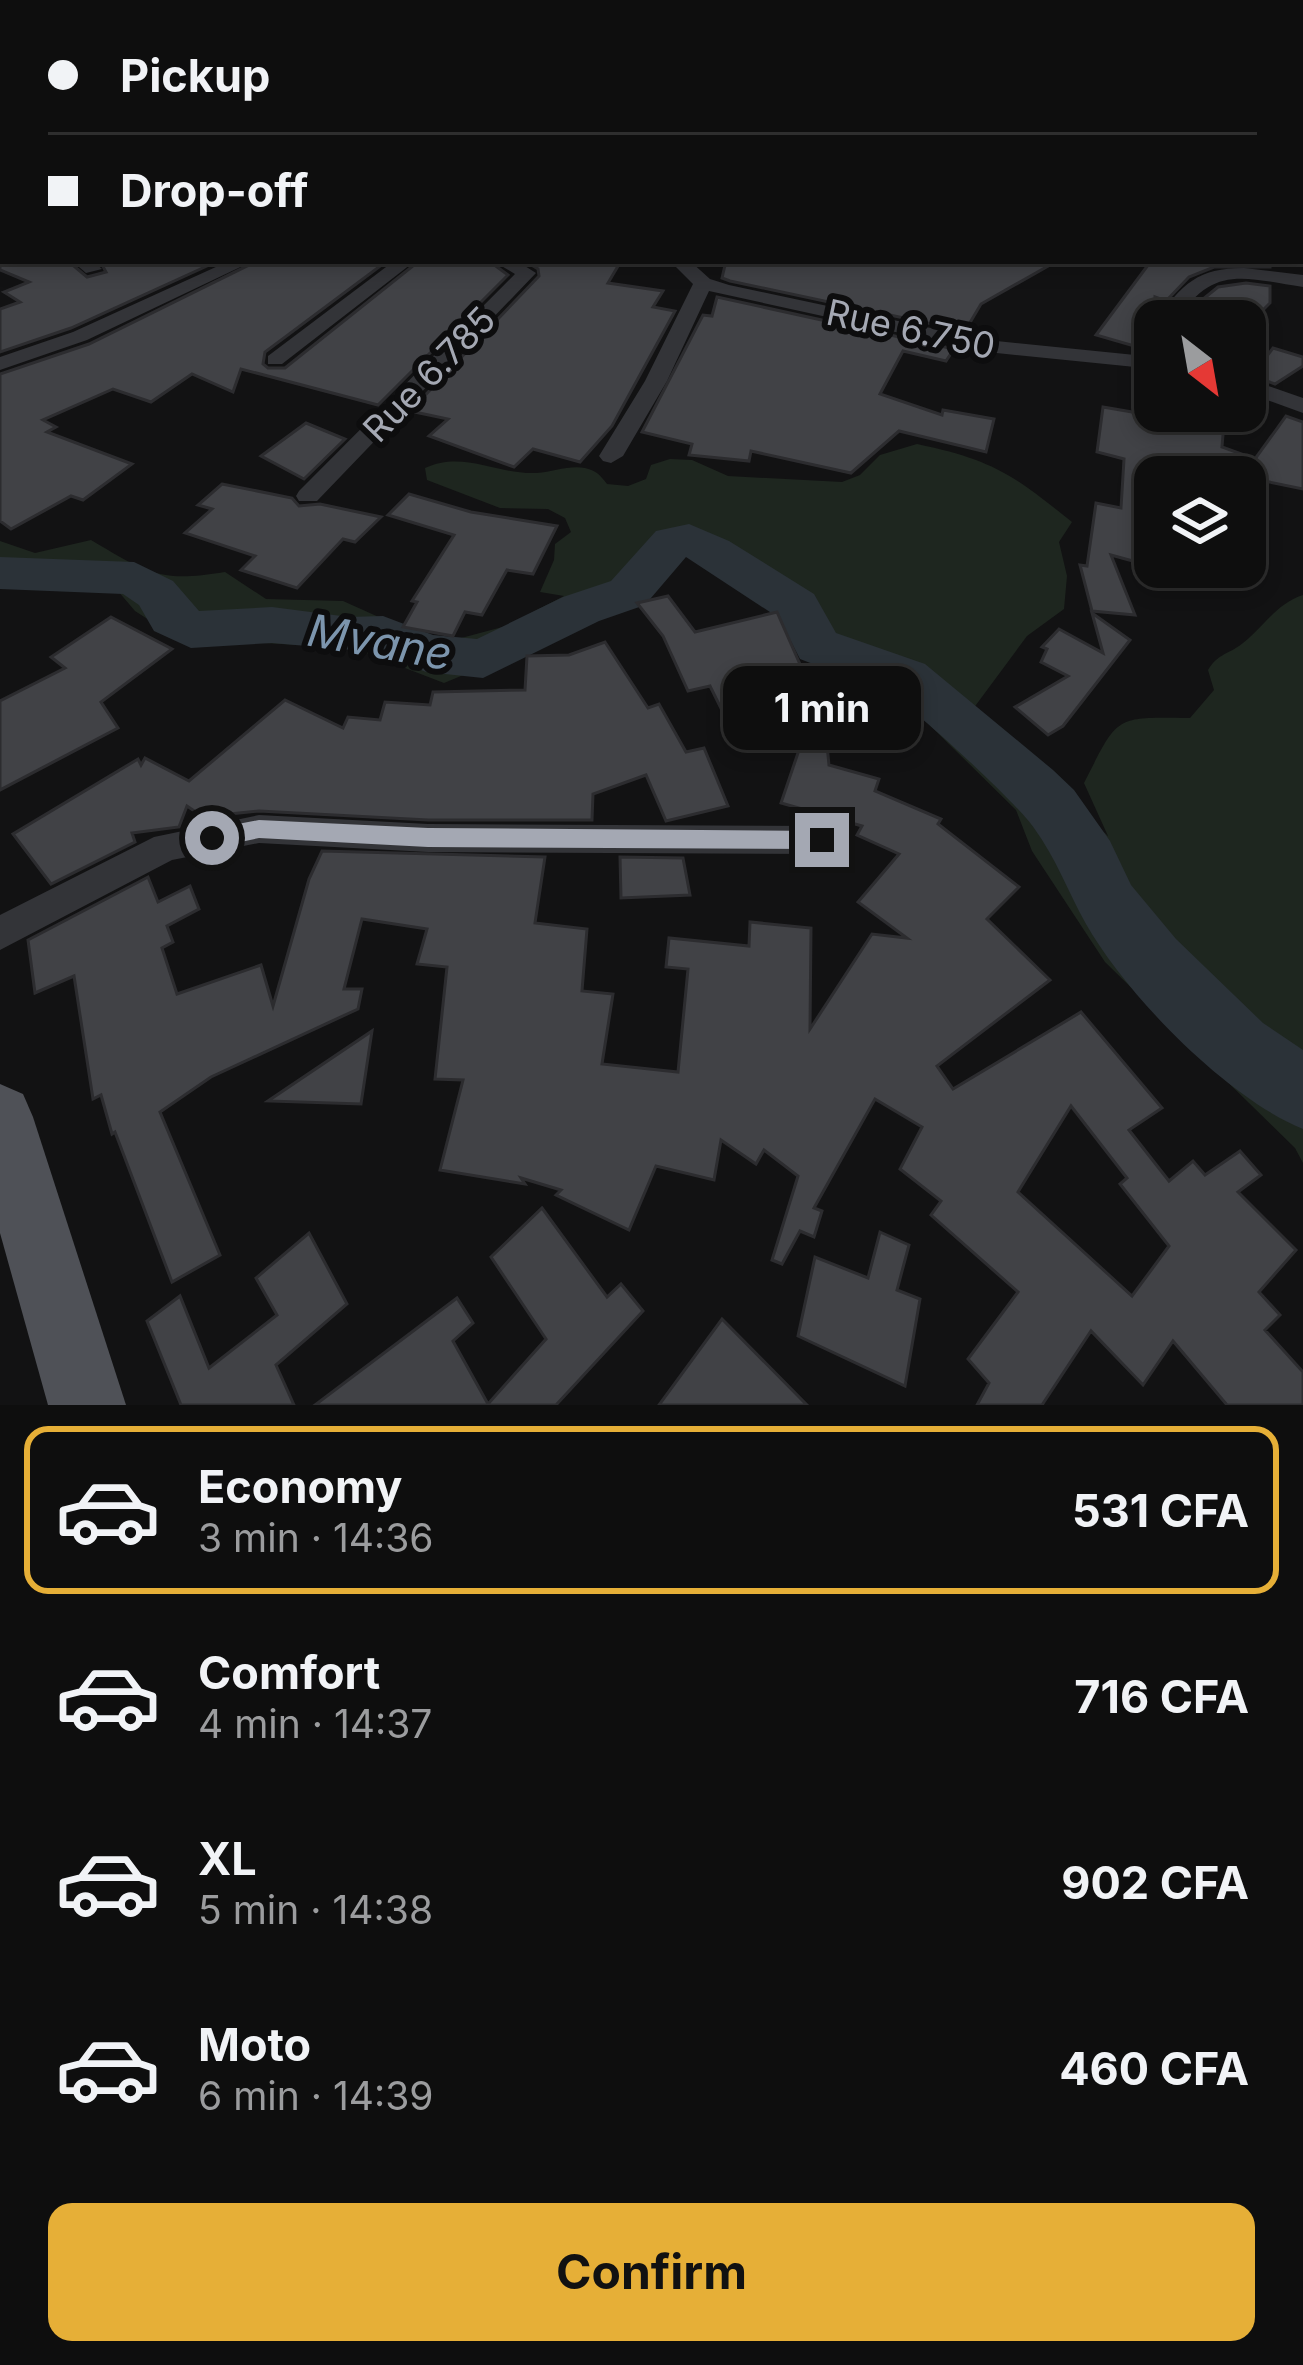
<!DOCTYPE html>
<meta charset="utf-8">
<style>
:root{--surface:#0e0e0e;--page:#1c1c1c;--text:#f1f3f6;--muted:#9b9c9e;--line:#2e2e2e;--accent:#e6af37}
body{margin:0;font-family:Inter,sans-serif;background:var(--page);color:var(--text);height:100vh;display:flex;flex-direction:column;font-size:45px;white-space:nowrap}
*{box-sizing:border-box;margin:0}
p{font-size:39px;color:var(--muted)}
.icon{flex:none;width:66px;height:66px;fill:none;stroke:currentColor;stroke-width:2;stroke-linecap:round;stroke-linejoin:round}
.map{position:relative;height:1405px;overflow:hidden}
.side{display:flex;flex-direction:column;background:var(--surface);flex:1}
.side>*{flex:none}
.guide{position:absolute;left:0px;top:0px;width:1305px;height:264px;box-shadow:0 6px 18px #0003,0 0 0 3px var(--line);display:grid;align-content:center;height:264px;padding:0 48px;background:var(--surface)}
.needle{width:78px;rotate:149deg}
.tools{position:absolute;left:1134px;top:300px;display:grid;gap:24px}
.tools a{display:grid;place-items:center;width:132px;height:132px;border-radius:24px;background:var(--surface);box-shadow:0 6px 18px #0003,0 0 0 3px var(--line);font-size:60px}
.end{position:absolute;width:54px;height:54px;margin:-27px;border:15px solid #a4a8b3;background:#111;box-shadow:0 0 0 6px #111}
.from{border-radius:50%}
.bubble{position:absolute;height:84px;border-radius:24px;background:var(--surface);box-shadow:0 6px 18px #0003,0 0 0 3px var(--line);font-size:39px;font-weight:700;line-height:84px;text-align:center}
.guide b{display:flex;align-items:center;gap:42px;height:114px;font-size:45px}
.guide b+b{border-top:3px solid var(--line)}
.guide i{width:30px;height:30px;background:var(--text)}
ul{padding:21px 0 0;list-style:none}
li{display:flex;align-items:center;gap:36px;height:168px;margin:0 24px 18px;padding:0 24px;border:6px solid transparent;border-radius:24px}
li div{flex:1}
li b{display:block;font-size:45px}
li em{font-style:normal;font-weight:700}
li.active{border-color:var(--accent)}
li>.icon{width:108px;height:108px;stroke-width:1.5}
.cta{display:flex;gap:24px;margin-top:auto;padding:24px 48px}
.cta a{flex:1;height:138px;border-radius:24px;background:var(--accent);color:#111;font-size:48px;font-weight:700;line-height:138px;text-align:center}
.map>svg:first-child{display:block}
</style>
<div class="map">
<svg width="1303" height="1405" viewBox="0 0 1303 1405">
<rect width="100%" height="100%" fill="#121213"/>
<path fill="#1e261f" d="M917 444C993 460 1012 474 1072 522L1059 542 1067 576 1064 609 1027 636 973 709 1108 836 1084 783C1119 715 1113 717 1190 718L1214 690 1208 670C1218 654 1226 655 1239 646 1263 629 1275 604 1303 595V1163L1295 1148 1105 962 1032 851 1016 810 891 687 816 655 802 643 784 612 694 558 682 554 640 593 582 613 560 635 444 683 353 648 177 638 135 611 118 591 90 579 0 582V541L35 553 91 540C147 573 159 583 225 572L266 599 343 601 439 644 506 626 564 596 540 592 554 560 555 544 571 532 565 518 548 509 500 508 427 480 425 468C464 450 497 475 537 473 553 472 569 465 585 468 597 471 600 475 607 484L628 486 646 479 651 465 670 459 692 460 728 476 842 482 860 475 880 455Z"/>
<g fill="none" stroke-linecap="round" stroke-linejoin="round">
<g fill="#2b3238" fill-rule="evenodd">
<path d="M0 20 3 21V35L0 34Z"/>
<path d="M689 524 729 541 814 594 836 633 925 664 1053 770 1074 790 1110 841 1131 885 1176 939 1263 1023 1303 1050V1129C1227 1098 1127 996 1086 924 1068 892 1056 858 1034 828 1017 803 911 705 886 691 860 677 827 670 800 659L779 618 686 557 645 605 599 621 483 678 426 672 377 652 272 643 191 648 154 631 139 605 123 594 0 589V557L134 562 173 581 199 611 272 607 349 617 383 616 433 635 477 639 563 597 611 581 656 531Z"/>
</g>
</g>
<g fill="#414246" stroke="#2c2c2f" stroke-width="3" fill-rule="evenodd">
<path d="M0 261H68L87 277 106 272 100 261H218L71 328 0 352V309L20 302 4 292 29 282 0 270Z"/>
<path d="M257 261H387L265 352 263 364 268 368H285L419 261H489L508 275 378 405 241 369 233 392 192 374 151 402 113 389 43 420 56 427 47 432 132 464 83 500 71 496 11 529 0 521V374L89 344Z"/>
<path d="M525 261H621L608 283 663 291 653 307 675 311 612 426 580 462 533 449 514 467 429 436 448 419 410 411 539 276 538 269Z"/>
<path d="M726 261H1057L981 304 965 331 730 281 722 278Z"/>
<path d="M1151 261H1270V267H1214L1189 277 1166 301 1155 297V352L1096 335Z"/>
<path d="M1246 283 1270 286V303L1246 327 1245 321H1229L1192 308 1218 287Z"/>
<path d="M717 297 954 349 946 361 903 351 880 394 942 415 943 410 994 419 986 452 899 431 851 473 751 451 749 461 689 455 692 444 642 432 703 315 712 316Z"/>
<path d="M1273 348 1303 357V366L1275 384 1252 376Z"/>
<path d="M1103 407 1150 415 1152 411H1225L1222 447 1255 459 1286 416 1303 422V489L1245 477H1191L1155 466 1151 566 1111 555 1135 615 1092 611 1080 565 1087 566 1096 503 1121 508 1124 459 1097 452Z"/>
<path d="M306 423 345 439 304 479 261 456Z"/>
<path d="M222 484 292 498 299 506 320 504 381 517 355 542 343 539 297 588 241 570 255 556 185 533 212 509 198 505Z"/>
<path d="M409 494 471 512 557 526 533 574 507 570 482 615 465 612 453 636 403 627 417 602 412 601 454 535 388 515Z"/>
<path d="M668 596 695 632 777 612 814 696 821 685 829 765 879 779 875 791 941 819 938 824 1019 887 987 919 1050 980 937 1066 953 1089 1081 1012 1162 1108 1129 1130 1169 1181 1193 1161 1205 1175 1240 1151 1261 1175 1238 1192 1296 1250 1259 1292 1280 1315 1265 1330 1303 1372V1405H1227L1173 1341 1143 1385 1091 1331 1042 1405H977L989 1383 968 1359 1018 1292 931 1215 941 1201 900 1169 922 1127 875 1099 814 1208 822 1211 814 1237 800 1231 782 1264 772 1260 798 1176 764 1150 756 1164 721 1140 714 1180 656 1166 629 1230 556 1195 561 1190 521 1178 525 1184 440 1170 463 1080 435 1079 447 967 417 964 427 929 362 919 344 989H362L358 1009 211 1077 160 1112 220 1255 172 1282 115 1132 112 1134 101 1095 93 1099 74 976 35 993 28 940 148 877 158 902 190 886 199 909 167 926 173 942 162 948 177 994 261 965 273 1006 309 879 322 851 545 857 535 923 587 929 582 991 613 994 602 1064 678 1072 688 969 666 967 669 938 749 946 750 922 811 928 810 1029 872 934 907 938 858 902 899 854 857 835 862 826 781 803 801 744 740 747 710 686 688 691 663 636 637 603ZM1071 1106 1127 1178 1120 1184 1169 1246 1132 1296 1018 1192Z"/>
<path d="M1092 613 1130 640 1063 726 1048 735 1015 707 1068 676 1041 662 1047 649 1042 647 1059 629 1103 653Z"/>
<path d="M111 617 172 649 101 702 118 728 0 790V701L65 668 51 657Z"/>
<path d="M605 642 648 708 659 704 686 752 704 748 728 806 666 821 646 775 593 794 592 820H428L259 811 220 815 209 821 187 806 179 827 132 833 135 842 51 884 13 834 138 759 141 765 145 758 189 781 285 700 343 728 348 717 380 720 385 702 430 705 433 692 525 690 527 656 569 655Z"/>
<path d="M620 857 683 858 690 895 621 898Z"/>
<path d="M372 1031 361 1104 268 1101Z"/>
<path d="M542 1208 607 1297 621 1284 643 1311 556 1405H315L457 1298 473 1323 453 1341 488 1404 546 1339 491 1257Z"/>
<path d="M880 1232 909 1245 897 1290 920 1299 905 1386 798 1336 815 1257 868 1278Z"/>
<path d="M309 1233 347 1304 276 1365 294 1405H181L147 1321 180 1296 209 1368 277 1315 256 1278Z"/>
<path d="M722 1319 807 1405H659Z"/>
</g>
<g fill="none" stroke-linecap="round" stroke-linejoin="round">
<rect fill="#333438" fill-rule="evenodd" x="1302" y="24" width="1" height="5"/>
<g fill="#333438" fill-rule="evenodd">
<path d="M992 0H1009L1012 3H995Z"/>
<rect x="1302" y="30" width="1" height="8"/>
<rect x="1302" y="115" width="1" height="8"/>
<rect x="0" y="145" width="3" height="10"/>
<rect x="1302" y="180" width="1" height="10"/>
<path d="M72 261H93L102 269 86 273Z"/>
<path d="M229 261H253L87 340 0 370V357L73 332Z"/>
<path d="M394 261H415L282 364H268V356Z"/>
<path d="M493 261H517L536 273 317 501H299L296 496 299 491 515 274Z"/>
<path d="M670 261H690L710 279 729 285 987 340 1155 357V369L987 352 709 291 667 381 623 456 611 463 603 461 599 456 645 381 693 284Z"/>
<path d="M1244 268 1303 275V287C1244 278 1212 264 1177 321H1157C1181 284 1198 268 1244 268Z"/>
<path d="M1245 378 1303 398V413L1245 392Z"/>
<path d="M259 815 428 824 822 826 834 830 839 840 834 850 822 854 428 852 259 843 172 860 0 950V915L154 837Z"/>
</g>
<path fill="#4f5157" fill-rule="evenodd" d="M0 1084 23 1094 33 1117 126 1405H48L0 1233Z"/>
<rect fill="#5f6269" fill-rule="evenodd" x="0" y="97" width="3" height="16"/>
</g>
<path fill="#a4a8b3" d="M259 820 428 828 822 831 833 840 822 849 428 847 259 838 212 848 201 838 212 829Z"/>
<g text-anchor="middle" stroke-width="12" stroke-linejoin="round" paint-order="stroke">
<g font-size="36" fill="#a4a8b3" stroke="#0d0d0e">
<text transform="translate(911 329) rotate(12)" y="13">Rue 6.750</text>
<text transform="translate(429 374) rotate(-46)" y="13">Rue 6.785</text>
</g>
<g font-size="45" font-style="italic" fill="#7c95ad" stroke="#0d0d0e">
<text transform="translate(380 642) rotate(10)" y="16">Mvane</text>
</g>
</g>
</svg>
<div class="tools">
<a><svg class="needle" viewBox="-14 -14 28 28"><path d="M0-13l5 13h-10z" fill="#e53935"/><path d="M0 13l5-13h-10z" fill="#9b9c9e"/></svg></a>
<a><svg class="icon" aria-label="layers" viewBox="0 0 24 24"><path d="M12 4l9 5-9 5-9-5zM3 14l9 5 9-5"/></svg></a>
</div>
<i class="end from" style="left:212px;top:838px"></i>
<i class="end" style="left:822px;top:840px"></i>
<div class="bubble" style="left:723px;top:666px;width:198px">1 min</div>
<div class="guide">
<b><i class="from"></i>Pickup</b>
<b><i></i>Drop-off</b>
</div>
</div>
<section class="side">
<ul>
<li class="active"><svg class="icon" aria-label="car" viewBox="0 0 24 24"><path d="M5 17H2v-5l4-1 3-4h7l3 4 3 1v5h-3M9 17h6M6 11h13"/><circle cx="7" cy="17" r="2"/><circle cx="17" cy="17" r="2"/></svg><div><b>Economy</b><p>3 min · 14:36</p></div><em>531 CFA</em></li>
<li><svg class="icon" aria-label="car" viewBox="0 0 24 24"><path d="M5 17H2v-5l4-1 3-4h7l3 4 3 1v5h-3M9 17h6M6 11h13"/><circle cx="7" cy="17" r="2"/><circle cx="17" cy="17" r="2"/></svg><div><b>Comfort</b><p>4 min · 14:37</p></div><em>716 CFA</em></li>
<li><svg class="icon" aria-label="car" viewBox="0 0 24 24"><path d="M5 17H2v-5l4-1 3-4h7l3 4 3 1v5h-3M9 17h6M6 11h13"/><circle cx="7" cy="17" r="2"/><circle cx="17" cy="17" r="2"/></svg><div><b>XL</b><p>5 min · 14:38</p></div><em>902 CFA</em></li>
<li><svg class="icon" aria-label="car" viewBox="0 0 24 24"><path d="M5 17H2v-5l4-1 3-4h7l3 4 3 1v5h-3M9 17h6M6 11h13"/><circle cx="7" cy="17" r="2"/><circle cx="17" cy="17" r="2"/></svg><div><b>Moto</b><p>6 min · 14:39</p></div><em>460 CFA</em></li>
</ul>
<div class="cta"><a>Confirm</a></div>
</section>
